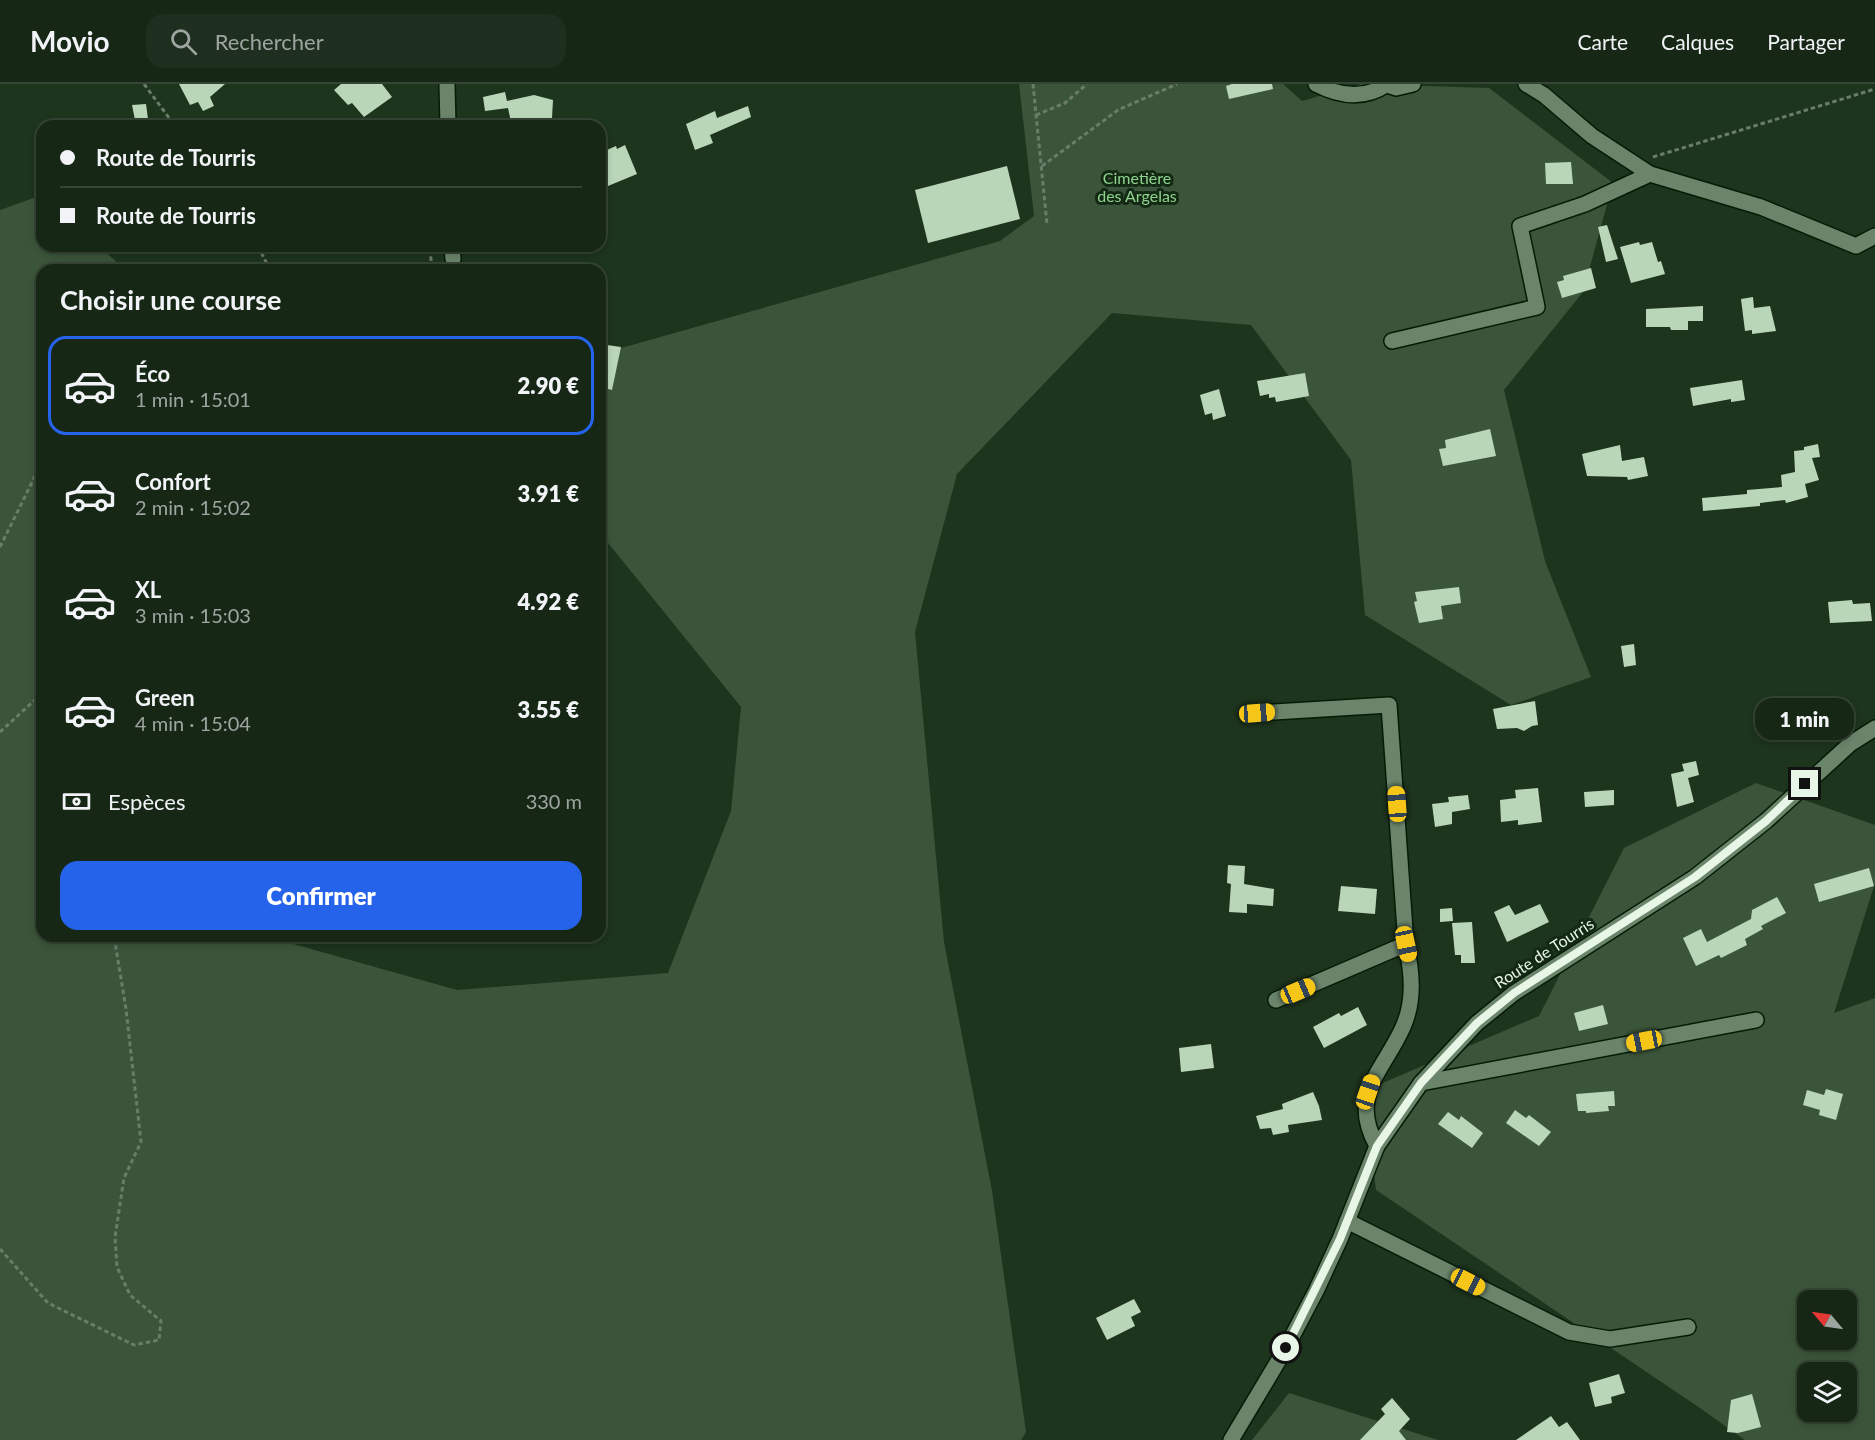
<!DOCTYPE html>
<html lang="fr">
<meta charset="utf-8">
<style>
:root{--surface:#162716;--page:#1f2f1f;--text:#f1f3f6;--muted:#9ea5a1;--line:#354435;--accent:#2563eb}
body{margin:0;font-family:Lato,sans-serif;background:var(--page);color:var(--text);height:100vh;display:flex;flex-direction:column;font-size:22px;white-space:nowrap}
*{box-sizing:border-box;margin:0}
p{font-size:20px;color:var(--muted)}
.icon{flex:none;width:33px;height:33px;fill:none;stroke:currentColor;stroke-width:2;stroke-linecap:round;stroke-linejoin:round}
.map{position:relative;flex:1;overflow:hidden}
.panel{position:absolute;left:36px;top:180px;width:570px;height:678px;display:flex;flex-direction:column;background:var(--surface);border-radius:18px;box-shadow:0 3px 9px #0003,0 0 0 2px var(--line)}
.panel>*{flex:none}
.banner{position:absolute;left:36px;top:36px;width:570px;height:132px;border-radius:18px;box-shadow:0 3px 9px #0003,0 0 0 2px var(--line);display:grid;align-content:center;height:132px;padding:0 24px;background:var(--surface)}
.needle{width:39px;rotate:299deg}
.controls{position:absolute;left:1797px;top:1206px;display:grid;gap:12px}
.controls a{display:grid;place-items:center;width:60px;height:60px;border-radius:12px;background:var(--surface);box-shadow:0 3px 9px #0003,0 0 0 2px var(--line);font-size:30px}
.end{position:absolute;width:27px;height:27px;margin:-14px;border:8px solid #e7f6e7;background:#111;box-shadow:0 0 0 3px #111}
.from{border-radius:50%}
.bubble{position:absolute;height:42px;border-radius:18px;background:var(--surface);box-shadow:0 3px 9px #0003,0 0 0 2px var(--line);font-size:20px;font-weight:800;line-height:42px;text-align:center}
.car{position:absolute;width:18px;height:36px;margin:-18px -9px;border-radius:8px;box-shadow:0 0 4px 2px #0007;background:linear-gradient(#f5c518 24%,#345 0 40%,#f5c518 0 76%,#345 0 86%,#f5c518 0)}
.banner b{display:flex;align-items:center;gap:21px;height:57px;font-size:22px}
.banner b+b{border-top:2px solid var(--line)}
.banner i{width:15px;height:15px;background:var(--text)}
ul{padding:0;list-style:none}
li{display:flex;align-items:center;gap:18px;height:99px;margin:0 12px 9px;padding:0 12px;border:3px solid transparent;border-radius:18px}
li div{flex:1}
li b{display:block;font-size:22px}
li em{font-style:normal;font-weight:800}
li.active{border-color:var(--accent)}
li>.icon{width:54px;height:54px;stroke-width:1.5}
h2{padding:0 24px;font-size:27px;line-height:72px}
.pay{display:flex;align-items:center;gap:15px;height:66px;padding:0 24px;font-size:22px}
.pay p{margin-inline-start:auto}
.action{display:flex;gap:12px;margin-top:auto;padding:12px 24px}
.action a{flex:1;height:69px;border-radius:18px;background:var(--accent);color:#fff;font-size:24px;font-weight:800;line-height:69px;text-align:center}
header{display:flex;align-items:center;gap:36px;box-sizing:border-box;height:84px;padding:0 30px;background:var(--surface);border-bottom:2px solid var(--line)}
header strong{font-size:28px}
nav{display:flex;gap:33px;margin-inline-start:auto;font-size:21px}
.search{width:420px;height:54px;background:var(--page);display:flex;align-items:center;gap:15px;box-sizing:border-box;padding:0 21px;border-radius:18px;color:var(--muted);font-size:22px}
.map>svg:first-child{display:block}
</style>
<header>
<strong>Movio</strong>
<div class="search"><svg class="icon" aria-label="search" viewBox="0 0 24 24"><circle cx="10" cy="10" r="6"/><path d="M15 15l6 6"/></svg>Rechercher</div>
<nav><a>Carte</a><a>Calques</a><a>Partager</a></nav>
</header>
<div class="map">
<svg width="1875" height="1356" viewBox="0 0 1875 1356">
<rect width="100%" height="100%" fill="#1d341d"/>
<g fill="#3b553a" fill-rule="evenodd">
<path d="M1019 0H1283L1302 17 1361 0 1489 4 1613 99 1583 208 1504 306 1545 477 1591 593 1511 621 1365 531 1351 376 1251 241 1112 229 957 390 915 548 944 858 992 1107 1026 1348 1021 1356H0V126L42 111V162H99L125 186H42V852H265L457 906 668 889 731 727 741 623 600 449V270L1000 157 1034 132Z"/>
<path d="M1756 699 1875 741V799L1834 929 1875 914V1356H1745L1700 1324 1376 1106 1364 1007 1539 932 1624 764ZM1808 1216H1846V1256H1808ZM1808 1288H1846V1328H1808Z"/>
<path d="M1289 1309 1438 1356H1252Z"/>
</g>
<g fill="#bad6b9">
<path d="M179 0H225L210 13 214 22 203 27 198 18 190 21Z"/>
<path d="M341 0H382L392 13 364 33 352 19 348 21 334 6Z"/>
<path d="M1232 0H1272L1273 5 1229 15 1226 2Z"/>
<path d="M505 8 507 17 534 11 553 16 552 34 511 38 508 24 485 27 483 13Z"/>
<path d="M146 20 148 35 135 36 132 21Z"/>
<path d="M748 22 751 33 710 51 713 59 695 66 686 40 715 27 717 34Z"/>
<path d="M625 61 637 90 608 102 606 95 600 97V69L616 62 617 65Z"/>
<path d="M1571 78 1573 100H1546L1545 79Z"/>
<path d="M1007 82 1020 135 928 159 915 106Z"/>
<path d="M1607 141 1618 175 1606 178 1598 143Z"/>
<path d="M1639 158 1640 161 1652 158 1658 178 1661 177 1665 190 1631 199 1620 163Z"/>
<path d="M1591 184 1596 204 1562 214 1557 198 1564 196 1563 192Z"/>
<path d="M1753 213 1754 224 1770 222 1776 247 1752 250V246L1745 247 1741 215Z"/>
<path d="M1703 222V237H1688V246H1671L1670 243H1646V225Z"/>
<path d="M600 260 621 263 612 306 600 303Z"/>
<path d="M1305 289 1309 312 1276 318 1275 313 1269 314V310L1260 312 1257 297Z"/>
<path d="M1742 296 1745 316 1731 318V315L1693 322 1690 304Z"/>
<path d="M1219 305 1226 332 1213 336 1212 329 1205 331 1200 311Z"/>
<path d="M1490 345 1496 372 1443 382 1439 365 1446 364 1445 356Z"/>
<path d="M1818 360 1820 373 1812 374 1819 396 1805 400 1808 413 1786 419 1785 416 1760 419V422L1703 427 1702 414 1747 410V406L1782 403 1781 391 1795 388 1794 367 1804 366V363Z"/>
<path d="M1620 361 1622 377 1644 373 1648 392 1628 396 1627 393 1587 392 1582 370Z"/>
<path d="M1459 503 1461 519 1441 522 1443 535 1419 539 1414 518 1417 517 1415 508Z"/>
<path d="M1852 516 1853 520 1870 519 1872 537 1830 539 1828 518Z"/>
<path d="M1634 560 1636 581 1624 583 1621 562Z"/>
<path d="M1535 617 1538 641 1532 642 1524 647 1517 644 1497 645 1493 625Z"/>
<path d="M1696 677 1699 691 1688 694 1694 718 1677 723 1671 690 1684 687 1682 680Z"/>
<path d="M1538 704 1542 738 1518 741V736L1501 738 1500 716 1516 714 1515 706Z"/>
<path d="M1614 706V721L1585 723 1584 708Z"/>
<path d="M1468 711 1470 725 1452 728V740L1435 743 1432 720 1449 718 1448 713Z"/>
<path d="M1228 781 1245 782 1244 800 1274 805 1273 822 1247 820V829L1229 828 1231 800 1227 799Z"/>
<path d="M1869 784 1874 802 1819 818 1814 800Z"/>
<path d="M1341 802 1377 805 1375 830 1338 827Z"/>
<path d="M1777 813 1786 829 1761 842 1763 845 1745 855 1747 861 1721 874 1719 871 1696 882 1683 854 1701 845 1707 858 1751 835 1752 826Z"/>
<path d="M1540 820 1549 838 1507 858 1494 828 1509 821 1515 831Z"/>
<path d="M1452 824 1453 837 1440 838V825Z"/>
<path d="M1472 838 1475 879H1461V871H1455L1452 839Z"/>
<path d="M1603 921 1608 940 1579 947 1574 929Z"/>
<path d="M1358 923 1367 941 1324 964 1313 943 1339 929 1341 932Z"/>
<path d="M1211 960 1214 984 1181 988 1179 964Z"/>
<path d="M1826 1005 1843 1010 1836 1036 1819 1031 1820 1026 1803 1021 1807 1006 1824 1011Z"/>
<path d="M1614 1007 1615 1022H1608L1609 1027 1586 1029V1027H1578L1576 1010Z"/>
<path d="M1313 1008 1319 1022 1322 1036 1288 1041 1289 1048 1273 1051 1271 1044 1260 1045 1256 1032 1283 1025 1282 1020Z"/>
<path d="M1515 1026 1526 1034 1529 1031 1551 1048 1539 1062 1506 1039Z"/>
<path d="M1448 1028 1459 1036 1461 1032 1483 1049 1472 1064 1438 1040Z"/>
<path d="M1134 1215 1141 1228 1131 1233 1135 1242 1107 1256 1096 1234Z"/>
<path d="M1619 1290 1625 1309 1611 1313 1612 1319 1595 1323 1589 1299Z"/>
<path d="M1752 1310 1761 1343 1738 1349 1727 1348 1731 1316Z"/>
<path d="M1392 1314 1410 1335 1399 1347 1406 1356H1360L1385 1330 1381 1325Z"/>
<path d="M1551 1332 1559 1343 1567 1338 1580 1356H1516Z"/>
</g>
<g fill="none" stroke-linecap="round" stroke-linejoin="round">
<defs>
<g id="minor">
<path d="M447 0 448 42"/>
<path d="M1316 0C1339 12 1363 16 1386 1"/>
<path d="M1384 0 1396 4 1413 0"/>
<path d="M1526 0 1544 11 1592 52 1650 90 1761 123 1856 162 1875 152"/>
<path d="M452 162 453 175"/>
<path d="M1392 257 1537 223 1520 142 1585 120 1650 90"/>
<path d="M1257 629 1389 621 1406 860"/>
<path d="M1276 916 1406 860C1412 888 1415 916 1403 943 1384 986 1348 1011 1377 1062"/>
<path d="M1421 999 1756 936"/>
<path d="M1347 1137 1569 1248 1610 1255 1688 1243"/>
<path d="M1231 1356 1286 1264 1316 1207 1340 1155 1377 1062 1421 999 1477 939 1514 909 1695 793 1766 737 1850 660 1875 644"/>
</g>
</defs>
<use href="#minor" stroke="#051b06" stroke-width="18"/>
<g stroke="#697d69" stroke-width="3" stroke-dasharray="4.5 3" stroke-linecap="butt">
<path d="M144 0 175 42"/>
<path d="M1033 0 1047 140"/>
<path d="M1036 31 1065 19 1087 0"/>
<path d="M1653 73 1875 5"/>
<path d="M1042 82 1118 26 1177 0"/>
<path d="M258 162 270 186"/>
<path d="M430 165 432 186"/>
<path d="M0 463 42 378"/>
<path d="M0 648 37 614 42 606"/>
<path d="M0 1165 48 1219 134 1261 159 1256 161 1237 130 1211 117 1183 115 1153 124 1094 141 1058 126 925 114 852"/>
</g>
<use href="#minor" stroke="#6b856b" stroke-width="15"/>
</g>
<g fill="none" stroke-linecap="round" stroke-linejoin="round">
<path stroke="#e7f6e7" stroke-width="8" d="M1286 1264 1340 1155 1377 1062 1421 999 1447 971 1477 939 1514 909 1695 793 1766 737 1805 700"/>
</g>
<g text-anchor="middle" stroke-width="6" stroke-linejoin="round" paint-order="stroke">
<g font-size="16" fill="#8fd28f" stroke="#132913">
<text x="1137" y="100">Cimetière<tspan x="1137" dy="18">des Argelas</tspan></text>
</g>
<g font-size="16" fill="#e7f6e7" stroke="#132913">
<text transform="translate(1544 869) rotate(-33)" y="6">Route de Tourris</text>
</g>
</g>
</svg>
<div class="controls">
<a><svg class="needle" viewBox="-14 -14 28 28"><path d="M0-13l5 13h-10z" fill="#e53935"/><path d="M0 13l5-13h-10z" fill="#9ea5a1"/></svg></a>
<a><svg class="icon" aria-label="layers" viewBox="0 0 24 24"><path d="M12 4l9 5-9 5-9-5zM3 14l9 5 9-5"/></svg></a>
</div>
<i class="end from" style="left:1286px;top:1264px"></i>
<i class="end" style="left:1805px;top:700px"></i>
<div class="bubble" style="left:1755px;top:614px;width:99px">1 min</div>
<i class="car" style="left:1257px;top:629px;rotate:86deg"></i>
<i class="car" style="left:1397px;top:720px;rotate:356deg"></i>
<i class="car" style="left:1406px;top:860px;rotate:168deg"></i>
<i class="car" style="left:1298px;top:907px;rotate:67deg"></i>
<i class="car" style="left:1644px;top:957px;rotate:259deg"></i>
<i class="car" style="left:1368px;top:1008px;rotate:19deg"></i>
<i class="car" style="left:1468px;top:1198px;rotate:117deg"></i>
<div class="banner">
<b><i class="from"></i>Route de Tourris</b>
<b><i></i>Route de Tourris</b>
</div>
<section class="panel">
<h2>Choisir une course</h2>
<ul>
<li class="active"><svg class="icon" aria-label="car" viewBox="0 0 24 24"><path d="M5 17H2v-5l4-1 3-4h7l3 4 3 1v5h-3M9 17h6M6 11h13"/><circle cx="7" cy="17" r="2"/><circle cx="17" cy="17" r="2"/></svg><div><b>Éco</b><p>1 min · 15:01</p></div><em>2.90 €</em></li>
<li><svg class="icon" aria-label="car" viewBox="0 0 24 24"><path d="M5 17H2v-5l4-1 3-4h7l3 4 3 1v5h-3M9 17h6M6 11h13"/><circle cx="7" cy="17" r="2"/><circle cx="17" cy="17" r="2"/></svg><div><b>Confort</b><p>2 min · 15:02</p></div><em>3.91 €</em></li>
<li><svg class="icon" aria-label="car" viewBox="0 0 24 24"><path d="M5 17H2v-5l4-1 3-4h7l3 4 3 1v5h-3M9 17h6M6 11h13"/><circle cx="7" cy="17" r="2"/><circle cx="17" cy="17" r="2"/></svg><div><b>XL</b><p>3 min · 15:03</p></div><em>4.92 €</em></li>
<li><svg class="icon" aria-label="car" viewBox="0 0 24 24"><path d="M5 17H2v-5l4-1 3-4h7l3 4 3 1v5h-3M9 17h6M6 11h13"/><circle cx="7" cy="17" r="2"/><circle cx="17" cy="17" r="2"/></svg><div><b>Green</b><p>4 min · 15:04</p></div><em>3.55 €</em></li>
</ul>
<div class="pay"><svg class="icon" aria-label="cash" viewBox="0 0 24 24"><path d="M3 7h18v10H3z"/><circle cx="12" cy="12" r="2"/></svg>Espèces<p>330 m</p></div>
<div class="action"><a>Confirmer</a></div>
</section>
</div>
